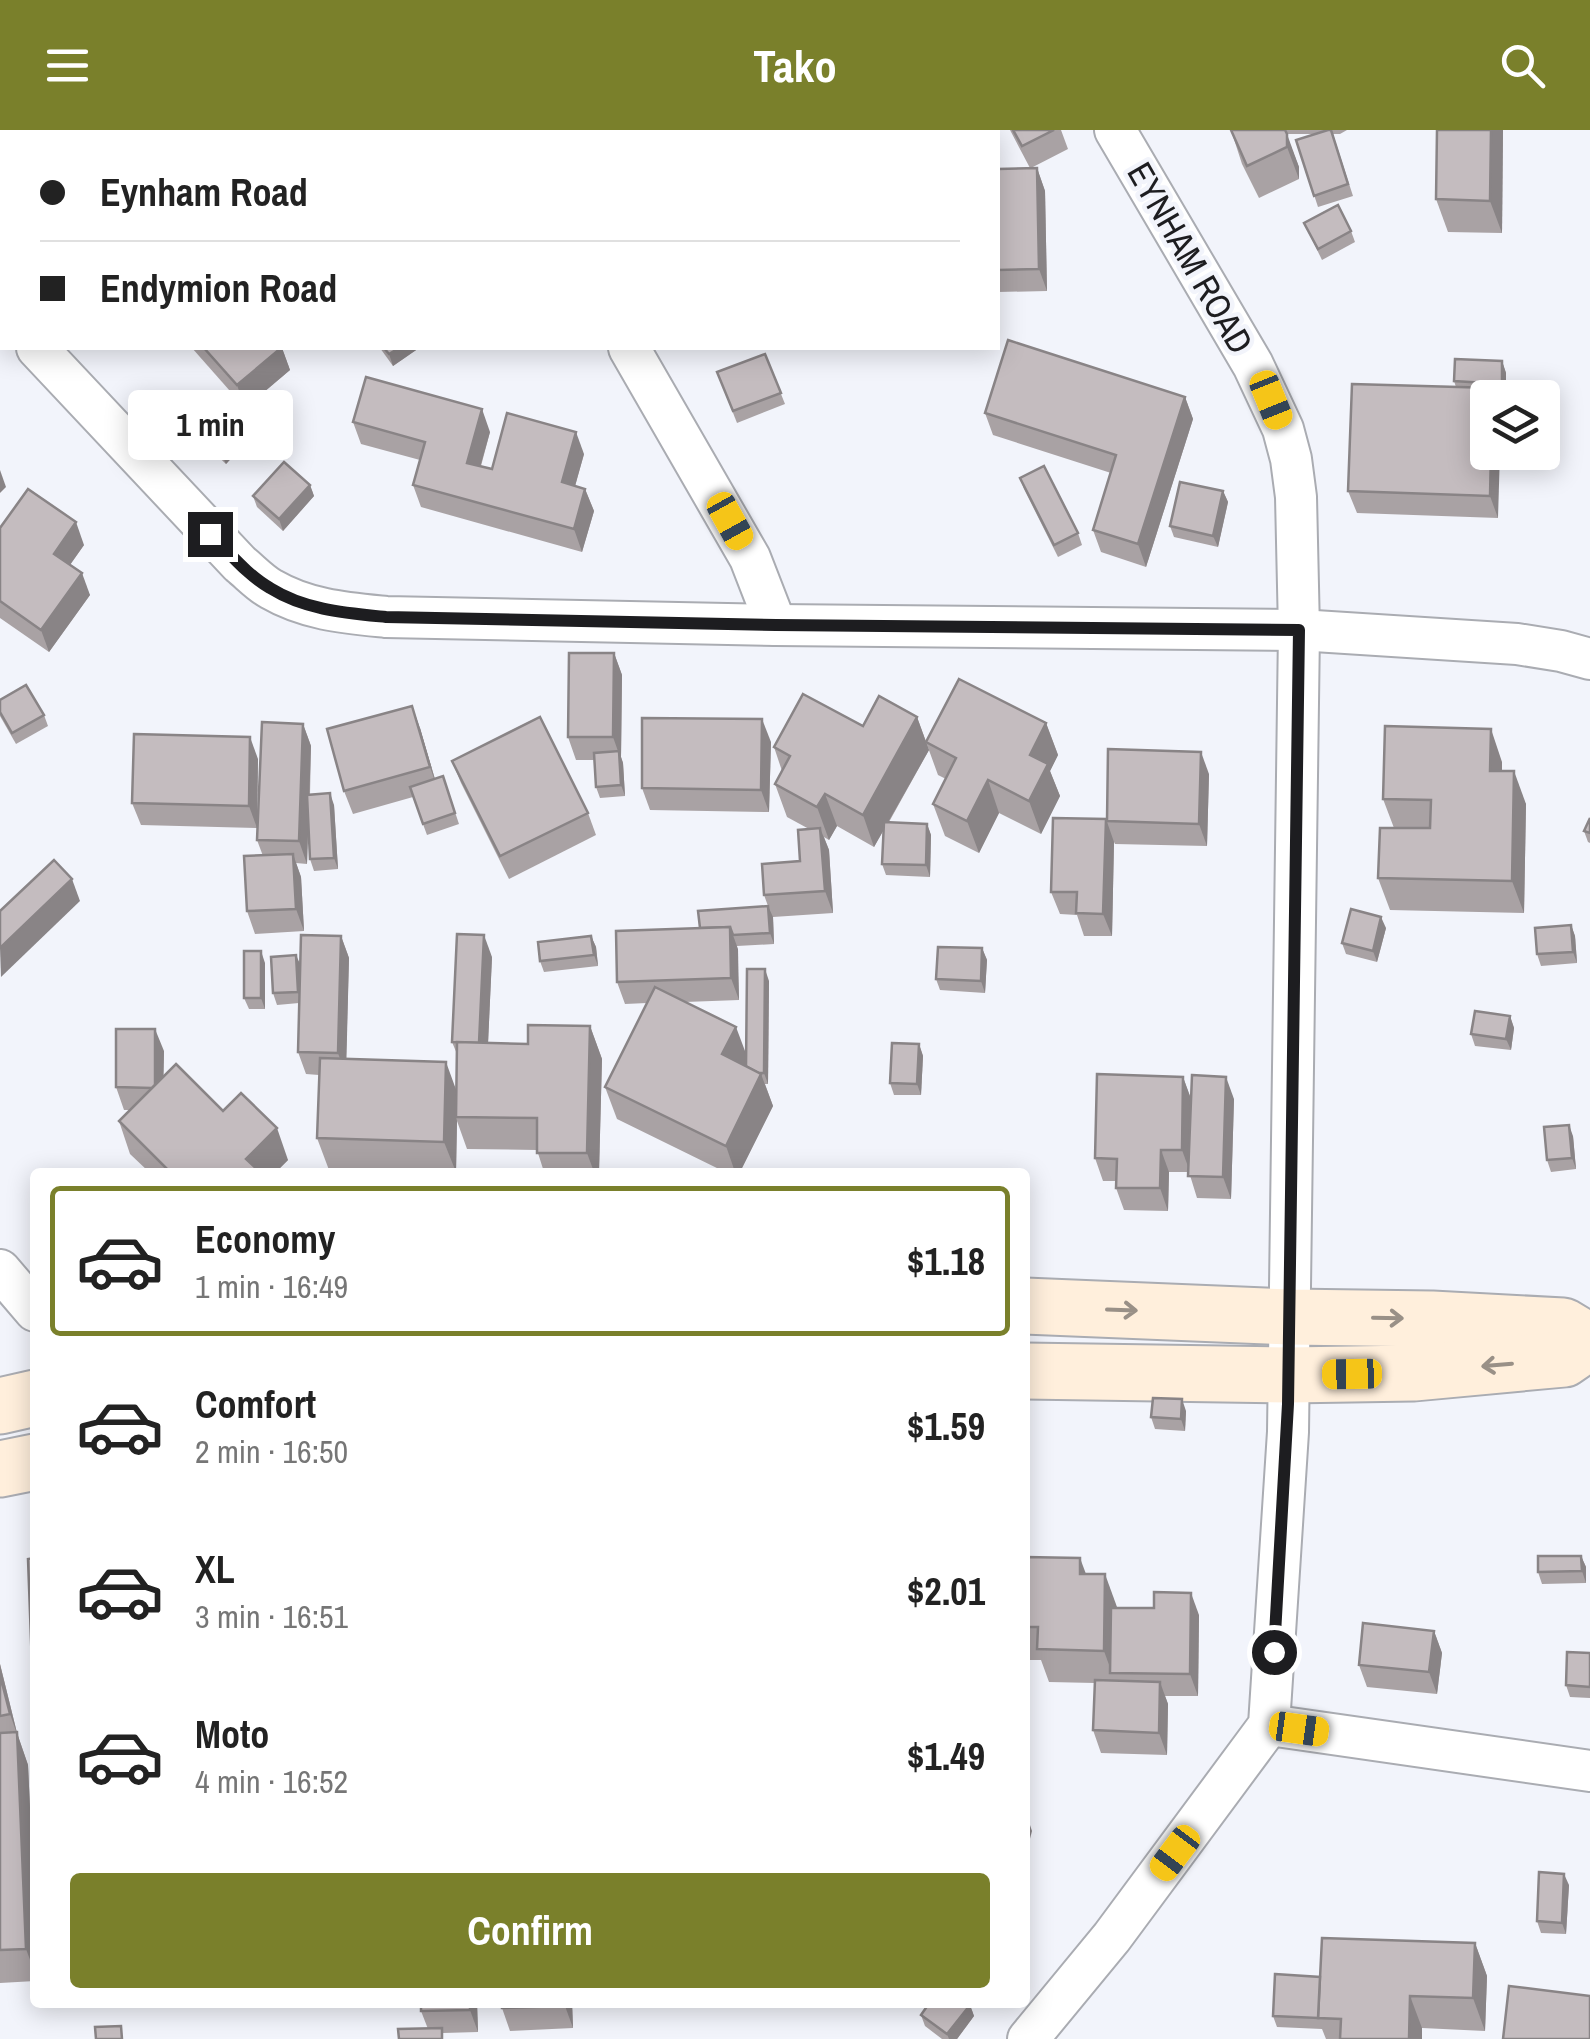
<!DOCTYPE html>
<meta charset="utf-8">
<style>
:root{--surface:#fff;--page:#f2f2f2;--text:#222;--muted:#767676;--line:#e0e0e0;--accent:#7a802b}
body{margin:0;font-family:"Archivo Narrow",sans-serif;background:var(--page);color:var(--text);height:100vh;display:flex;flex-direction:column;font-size:38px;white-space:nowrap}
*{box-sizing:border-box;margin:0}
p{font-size:32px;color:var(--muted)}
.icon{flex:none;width:55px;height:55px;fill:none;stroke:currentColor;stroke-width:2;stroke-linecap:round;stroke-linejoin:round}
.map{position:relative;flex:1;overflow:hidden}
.panel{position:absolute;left:30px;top:1038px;width:1000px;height:840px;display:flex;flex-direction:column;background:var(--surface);border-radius:10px;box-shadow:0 5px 25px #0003}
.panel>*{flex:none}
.guide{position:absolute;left:0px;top:0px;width:1000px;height:220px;box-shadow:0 5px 25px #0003;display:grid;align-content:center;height:220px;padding:0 40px;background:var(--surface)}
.tools{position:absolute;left:1470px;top:250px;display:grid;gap:20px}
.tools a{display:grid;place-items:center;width:90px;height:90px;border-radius:10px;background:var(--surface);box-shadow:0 5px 25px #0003;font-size:50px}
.end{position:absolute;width:45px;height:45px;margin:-22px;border:12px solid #1d1d20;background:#fff;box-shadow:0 0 0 5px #fff}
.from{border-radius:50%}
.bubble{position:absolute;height:70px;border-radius:10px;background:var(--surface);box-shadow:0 5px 25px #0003;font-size:32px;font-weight:700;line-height:70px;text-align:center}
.car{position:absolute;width:30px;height:60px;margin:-30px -15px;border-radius:12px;box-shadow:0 0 8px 2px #0007;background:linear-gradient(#f5c518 24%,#345 0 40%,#f5c518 0 76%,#345 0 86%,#f5c518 0)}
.guide b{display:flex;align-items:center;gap:35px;height:95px;font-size:38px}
.guide b+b{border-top:2px solid var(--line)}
.guide i{width:25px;height:25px;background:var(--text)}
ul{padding:18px 0 0;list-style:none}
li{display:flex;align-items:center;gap:30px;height:150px;margin:0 20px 15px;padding:0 20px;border:5px solid transparent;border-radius:10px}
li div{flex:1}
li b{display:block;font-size:38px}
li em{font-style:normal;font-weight:700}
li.current{border-color:var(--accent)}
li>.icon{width:90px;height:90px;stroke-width:1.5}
.button{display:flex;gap:20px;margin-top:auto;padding:20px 40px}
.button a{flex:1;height:115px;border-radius:10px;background:var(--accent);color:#fff;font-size:40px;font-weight:700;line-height:115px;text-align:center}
header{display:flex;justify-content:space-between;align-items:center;height:130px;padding:0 40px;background:var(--accent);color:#fff;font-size:45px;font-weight:700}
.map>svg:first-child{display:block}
</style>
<header><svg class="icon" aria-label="menu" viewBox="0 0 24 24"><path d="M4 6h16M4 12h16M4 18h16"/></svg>Tako<svg class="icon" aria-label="search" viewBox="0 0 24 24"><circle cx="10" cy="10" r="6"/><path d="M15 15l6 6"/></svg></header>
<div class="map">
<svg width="1590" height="1909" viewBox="0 0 1590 1909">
<rect width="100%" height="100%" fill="#f2f4fb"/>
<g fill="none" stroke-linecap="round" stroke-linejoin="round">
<defs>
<g id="minor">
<path d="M502 0 503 2"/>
<path d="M0 178 2 180"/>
<path d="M37 218 240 434C250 442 260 453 271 459 307 480 346 483 386 487L776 495 1299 500 1517 514 1561 521 1590 529"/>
<path d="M629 218 750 428 776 495"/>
<path d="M0 1140 35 1181"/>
<path d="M1269 1595 1590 1641"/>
<path d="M1028 1909 1112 1807 1269 1595 1288 1302 1299 500 1296 367 1291 329 1283 299 1253 235 1115 0"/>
</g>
<g id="secondary">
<path d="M1025 1176 1290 1187 1432 1189 1563 1196 1590 1212"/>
<path d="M1025 1241 1289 1245 1414 1243 1564 1229 1589 1212"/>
<path d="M0 1276 35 1268"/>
<path d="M0 1339 35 1332"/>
</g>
</defs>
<use href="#minor" stroke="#aaacb2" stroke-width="44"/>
<use href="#secondary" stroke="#aaacb2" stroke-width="59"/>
<use href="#minor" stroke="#fff" stroke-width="40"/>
<use href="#secondary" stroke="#ffefdc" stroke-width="55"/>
</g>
<g fill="#a9a2a4">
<path d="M617 0H635L630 2H618Z"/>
<path d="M696 0H745L741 2H697Z"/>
<path d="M1010 0H1061L1068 19 1031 38H1037L1045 61 1047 161 998 162V39L1030 38Z"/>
<path d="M1231 0H1347L1340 4H1333L1353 66 1318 77 1296 10 1317 4H1286L1299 37V49L1259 68 1242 34Z"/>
<path d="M1503 0 1502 103 1448 102 1436 69Z"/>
<path d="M1304 93 1351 101 1355 112 1322 130Z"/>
<path d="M192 218H282L290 240 245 278Z"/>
<path d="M380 218H419L393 236Z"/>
<path d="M765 224 785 274 737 293 717 242Z"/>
<path d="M1502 231 1506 243V265H1495L1498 388 1357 383 1348 361 1456 257 1454 251Z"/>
<path d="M1185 267 1193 289 1146 437 1101 422 1093 400 1111 343 993 305 985 283Z"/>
<path d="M353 292 490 302 481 336 492 339 584 324 575 356 585 359 594 381 582 422 421 377 413 355 420 330 361 314Z"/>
<path d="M246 296 251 307 226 334 205 314 201 303Z"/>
<path d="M1020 348 1078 403 1082 415 1058 427 1024 359Z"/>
<path d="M310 355 314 366 283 401 257 377 253 366Z"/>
<path d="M1223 361 1228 372 1218 417 1174 407 1170 396Z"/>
<path d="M0 398 84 415 70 435 90 465 49 522 0 488Z"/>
<path d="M614 523 622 545 621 627 623 633 625 666 600 668 596 657 594 630H576L568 607Z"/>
<path d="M0 570 44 585 48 596 16 614 0 586Z"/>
<path d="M917 587 929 620 889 692 927 694 931 705 930 747 886 745 882 734 883 701 874 717 837 696 829 710 824 707 829 720 833 783 773 787 774 814 737 816 739 870 685 872 746 924 769 851 768 954H765L773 976 740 1042H725L617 989 605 957 647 873 625 874 617 852 699 798 768 776 764 765 800 731 809 699 787 687 775 654 782 641 774 617 863 596Z"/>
<path d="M1046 593 1058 625 1050 641 1060 666 1041 704 999 683 979 723 945 706 933 674 946 649 938 645 926 612Z"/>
<path d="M303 594 311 616 310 665 334 675 338 739 314 741 310 729 308 701 307 734 296 733 301 747 304 801 255 804 247 781 263 726 257 710Z"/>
<path d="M420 598 435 649 443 646 459 694 427 705 413 667 353 684 344 661Z"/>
<path d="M771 612 769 682 650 680 642 658Z"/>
<path d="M258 629 257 698 141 695 132 673Z"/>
<path d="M452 631 588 683 596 705 509 749 461 653Z"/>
<path d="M1502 632V641L1526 674 1524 783 1390 780 1378 748 1394 698 1383 669Z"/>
<path d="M1209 644 1207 716 1115 714 1114 712 1112 806H1084L1077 785 1060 784 1051 762 1107 691Z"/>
<path d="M1590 688V713L1588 712 1584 701Z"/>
<path d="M1571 795 1575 806 1577 833 1541 836 1537 824Z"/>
<path d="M1386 798 1377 832 1346 824 1342 813Z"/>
<path d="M341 806 349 828 346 929 456 959 457 924 452 912 492 827 488 913 528 914 590 896 602 929 599 1042H544L537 1020 467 1019 457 991 456 1042 329 1040 317 1008 319 945 306 944 298 922 299 873 277 875 273 863 300 836Z"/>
<path d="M591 806 596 817 598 836 544 842 540 831Z"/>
<path d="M982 818 987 830 985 863 940 860 936 849Z"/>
<path d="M265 833V879H249L244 868Z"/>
<path d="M1510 886 1514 898 1511 920 1475 916 1471 904Z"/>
<path d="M919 914 923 926 921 965H894L890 953Z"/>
<path d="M164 921 163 947 223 981 288 1030 276 1042H149L130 1024 119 991 130 980H124L116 957Z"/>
<path d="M1183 947 1191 969H1234L1231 1069 1197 1068 1189 1042H1169L1168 1081 1124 1080 1116 1058V1051H1103L1095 1028Z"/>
<path d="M1573 1006 1576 1039 1551 1042 1547 1030Z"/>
<path d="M1186 1281 1185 1301 1155 1299 1151 1287Z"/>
<path d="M1581 1426 1586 1437V1453L1542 1454 1538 1442Z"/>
<path d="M1025 1427 1086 1444 1117 1478 1199 1485 1198 1566H1165L1168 1574 1167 1625 1101 1623 1093 1600 1095 1553 1049 1552 1041 1530H1025Z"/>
<path d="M1434 1501 1442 1523 1437 1564 1367 1557 1359 1535Z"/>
<path d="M1590 1523V1568L1570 1567 1566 1555Z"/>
<path d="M0 1534 17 1603 28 1635 35 1784V1851L0 1853Z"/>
<path d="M1569 1755 1566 1804 1541 1803 1537 1791Z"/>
<path d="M1475 1813 1487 1846 1485 1901 1422 1898V1909H1326L1322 1899 1277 1897 1273 1886 1320 1847Z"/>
<path d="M477 1872 478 1902 443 1903 428 1899 421 1881Z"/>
<path d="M572 1872 573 1898 510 1901 502 1878Z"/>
<path d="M970 1875 974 1886 957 1909H942L925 1896 921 1885Z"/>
</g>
<g fill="#898486">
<path d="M1491 0H1503L1502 103 1490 71Z"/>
<path d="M1287 4 1299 37V49L1287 17Z"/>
<path d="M1037 38 1045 61 1047 161 1039 139Z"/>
<path d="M282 218 290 240 245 278 237 255Z"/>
<path d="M399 218H419L393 236 389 224Z"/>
<path d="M1502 231 1506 243V265L1502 254Z"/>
<path d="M1185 267 1193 289 1146 437 1138 414Z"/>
<path d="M482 279 490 302 475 355 467 333Z"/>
<path d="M246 296 251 307 226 334 221 323Z"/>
<path d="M576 302 584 324 570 374 562 352Z"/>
<path d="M1491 322H1500L1498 388 1490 366Z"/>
<path d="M0 340 6 357 0 363Z"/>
<path d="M310 355 314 366 283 401 279 389Z"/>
<path d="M585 359 594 381 582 422 574 399Z"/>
<path d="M1223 361 1228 372 1218 417 1213 406Z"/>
<path d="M76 392 84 415 62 446 54 424Z"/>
<path d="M82 443 90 465 49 522 41 500Z"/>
<path d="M614 523 622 545 621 627 623 633 625 666 621 655 619 624 613 607Z"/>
<path d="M412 576 420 598 438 660 430 637Z"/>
<path d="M917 587 929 620 874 717 863 685Z"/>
<path d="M762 589 771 612 769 682 761 660Z"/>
<path d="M1046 593 1058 625 1050 641 1060 666 1041 704 1029 671 1030 625Z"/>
<path d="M303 594 311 616 307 734 299 711Z"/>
<path d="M1491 599 1502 632V673L1490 641Z"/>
<path d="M250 607 258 629 257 698 249 676Z"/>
<path d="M1201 622 1209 644 1207 716 1199 694Z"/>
<path d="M1514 641 1526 674 1524 783 1512 751Z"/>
<path d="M988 650 999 683 979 723 967 691Z"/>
<path d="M330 663 334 675 338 739 334 728Z"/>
<path d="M825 664 837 696 829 710 817 677Z"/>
<path d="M1106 689 1114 712 1112 806 1103 784Z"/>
<path d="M927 694 931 705 930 747 926 735Z"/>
<path d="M820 698 829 720 833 783 825 761Z"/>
<path d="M293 724 301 747 304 801 296 779Z"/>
<path d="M72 749 80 771 1 847 0 818Z"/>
<path d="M768 776 773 787 774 814 770 803Z"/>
<path d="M1381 787 1386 798 1377 832 1373 821Z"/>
<path d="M1571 795 1575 806 1577 833 1573 822Z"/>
<path d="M730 797 738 819 739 870 731 848Z"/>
<path d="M484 805 492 827 487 936 479 914Z"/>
<path d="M341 806 349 828 346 946 338 923Z"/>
<path d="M591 806 596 817 598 836 594 825Z"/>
<path d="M982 818 987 830 985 863 981 851Z"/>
<path d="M261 821 265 833V879L261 868Z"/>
<path d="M296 825 301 836 302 873 298 862Z"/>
<path d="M765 839 769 851 768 954 764 943Z"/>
<path d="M1510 886 1514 898 1511 920 1506 909Z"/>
<path d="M590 896 602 929 599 1042H594L587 1023Z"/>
<path d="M736 897 748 929 734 957 722 924Z"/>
<path d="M155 899 164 921 163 980 155 958Z"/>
<path d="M919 914 923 926 921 965 917 954Z"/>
<path d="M446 932 458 965 456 987 457 991 456 1042 444 1012Z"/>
<path d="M761 944 773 976 740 1042H735L726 1016Z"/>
<path d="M1183 947 1191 969 1190 1042 1182 1020Z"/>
<path d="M1226 947 1234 969 1231 1069 1223 1047Z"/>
<path d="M1569 995 1573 1006 1576 1039 1572 1028Z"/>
<path d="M277 998 288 1030 276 1042H251L246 1029Z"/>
<path d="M1161 1020 1169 1042 1168 1081 1160 1058Z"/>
<path d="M1182 1269 1186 1281 1185 1301 1181 1289Z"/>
<path d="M1581 1426 1586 1437V1453L1582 1441Z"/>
<path d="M1080 1428 1092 1460 1080 1444Z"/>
<path d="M1105 1444 1117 1477 1116 1543H1112L1104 1521Z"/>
<path d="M1191 1463 1199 1485 1198 1566 1190 1544Z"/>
<path d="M1434 1501 1442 1523 1437 1564 1429 1542Z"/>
<path d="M0 1534 17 1603 28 1635 35 1784V1843L26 1819 17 1604 10 1584 0 1545Z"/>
<path d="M1160 1552 1168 1574 1167 1625 1159 1603Z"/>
<path d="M1025 1680 1032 1701 1025 1728Z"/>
<path d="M1564 1744 1569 1755 1566 1804 1562 1793Z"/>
<path d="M1475 1813 1487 1846 1485 1901 1473 1868Z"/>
<path d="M1410 1866 1422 1898V1909H1409Z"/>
<path d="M470 1872H477L478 1902 470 1880Z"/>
<path d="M565 1872H572L573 1898 565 1876Z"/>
<path d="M970 1875 974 1886 957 1909H949L947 1904Z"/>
</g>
<g fill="#c4bcbf" stroke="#898486" stroke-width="2.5">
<path d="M344 0H386L387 2H339Z"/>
<path d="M698 0H720L716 2H699Z"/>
<path d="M747 0H760L768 2H746Z"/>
<path d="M877 0H924L925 2H872Z"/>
<path d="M1013 0H1054L1022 16Z"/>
<path d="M1231 0H1285L1287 4V17L1247 36Z"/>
<path d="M1328 0H1331L1348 54 1314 66 1296 10Z"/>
<path d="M1437 0H1491L1490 71 1436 69Z"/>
<path d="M1037 38 1039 139 998 140V39Z"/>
<path d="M1338 75 1351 101 1318 119 1304 93Z"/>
<path d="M1008 210 1185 267 1138 414 1093 400 1116 325 985 283Z"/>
<path d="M204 218H281L237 255Z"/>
<path d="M384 218H399L389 224Z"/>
<path d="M765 224 781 263 733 281 717 242Z"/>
<path d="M1455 229 1502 231V254L1454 251Z"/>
<path d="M366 247 482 279 467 333 492 339 507 283 576 302 562 352 585 359 574 399 413 355 425 312 353 292Z"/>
<path d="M1352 254 1493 258V268H1488V322H1491L1490 366 1348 361Z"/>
<path d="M226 277 246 296 221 323 201 303Z"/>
<path d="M284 332 310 355 279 389 253 366Z"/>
<path d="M1044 336 1078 403 1054 415 1020 348Z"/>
<path d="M1180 352 1223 361 1213 406 1170 396Z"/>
<path d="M28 359 76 392 54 424 82 443 41 500 0 471V398Z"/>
<path d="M569 523H614L613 607H568Z"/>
<path d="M959 549 1046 593 1030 625 1048 634 1029 671 988 650 967 691 933 674 956 628 926 612Z"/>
<path d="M26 555 44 585 12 603 0 582V570Z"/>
<path d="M803 564 863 596 879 566 917 587 863 685 825 664 817 677 775 654 790 626 774 617Z"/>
<path d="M412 576 430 637 344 661 327 599Z"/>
<path d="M540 587 588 683 500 726 452 631Z"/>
<path d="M642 588 762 589 761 660 642 658Z"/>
<path d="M262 592 303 594 299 711 257 710Z"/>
<path d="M1385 596 1491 599 1490 641H1514L1512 751 1378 748 1380 698H1430L1431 670 1383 669Z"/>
<path d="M134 604 250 607 249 676 132 673Z"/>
<path d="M1108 619 1201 622 1199 694 1107 691Z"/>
<path d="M619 621 621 655 596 657 594 623Z"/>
<path d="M443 646 455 683 423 694 410 657Z"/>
<path d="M330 663 334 728 310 729 307 665Z"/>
<path d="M1053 688 1106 689 1103 784 1076 783 1077 762H1051Z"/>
<path d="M1590 688V703L1584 701Z"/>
<path d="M884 692 927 694 926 735 882 734Z"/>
<path d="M820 698 825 761 764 765 762 734 800 731 798 700Z"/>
<path d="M293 724 296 779 247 781 244 726Z"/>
<path d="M54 730 72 749 0 818V781Z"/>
<path d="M768 776 770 803 733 805 730 797 700 798 698 781Z"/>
<path d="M1351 779 1381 787 1373 821 1342 813Z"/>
<path d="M1571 795 1573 822 1537 824 1535 798Z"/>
<path d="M730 797 731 848 617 852 616 801Z"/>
<path d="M457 804 484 805 479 913 452 912Z"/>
<path d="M301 805 341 806 338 923 298 922Z"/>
<path d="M591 806 594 825 540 831 538 812Z"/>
<path d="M938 817 982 818 981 851 936 849Z"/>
<rect x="244" y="821" width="17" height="47"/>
<path d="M296 825 298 862 273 863 271 827Z"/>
<path d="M747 839H765L764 943H759L746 936Z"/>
<path d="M655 857 736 897 722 924 761 944 726 1016 605 957Z"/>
<path d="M1475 881 1510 886 1506 909 1471 904Z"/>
<path d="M528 895 590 896 587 1023H537V988L456 987 457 912 528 914Z"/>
<path d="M116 899H155V955L152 958 116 957Z"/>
<path d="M892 913 919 914 917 954 890 953Z"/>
<path d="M320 928 446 932 444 1012 317 1008Z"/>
<path d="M176 934 223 981 241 963 277 998 246 1029 260 1042H170L119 991Z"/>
<path d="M1097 944 1183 947 1182 1020H1161L1160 1058H1116L1117 1029 1095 1028Z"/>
<path d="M1192 945 1226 947 1223 1047 1188 1046Z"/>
<path d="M1569 995 1572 1028 1547 1030 1544 997Z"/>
<path d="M1153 1268 1182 1269 1181 1289 1151 1287Z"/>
<path d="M1538 1426H1581L1582 1441 1538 1442Z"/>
<path d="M1025 1427 1080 1428V1444H1105L1104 1521 1037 1519 1038 1497H1025Z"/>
<path d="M35 1428V1563H33L28 1429Z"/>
<path d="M1154 1462 1191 1463 1190 1544 1110 1543 1111 1478H1154Z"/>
<path d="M1363 1493 1434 1501 1429 1542 1359 1535Z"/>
<path d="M1567 1522 1590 1523V1557L1566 1555Z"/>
<path d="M0 1545 10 1584 0 1586Z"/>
<path d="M1095 1550 1160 1552 1159 1603 1093 1600Z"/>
<path d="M17 1602 26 1819 0 1820V1603Z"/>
<path d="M1539 1742 1564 1744 1562 1793 1537 1791Z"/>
<path d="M1322 1808 1475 1813 1473 1868 1410 1866 1409 1909H1340L1341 1889 1318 1888Z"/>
<path d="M1275 1844 1320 1847 1318 1888 1273 1886Z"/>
<path d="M1509 1856 1590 1866V1909H1503Z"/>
<path d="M421 1872H470V1880L421 1881Z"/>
<path d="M502 1872H565V1876L502 1878Z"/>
<path d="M930 1872H967L970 1875 947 1904 921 1885Z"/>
<path d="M121 1896 122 1909H96L95 1897Z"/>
<path d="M442 1898V1909H399L398 1899Z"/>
</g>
<defs><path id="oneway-shaft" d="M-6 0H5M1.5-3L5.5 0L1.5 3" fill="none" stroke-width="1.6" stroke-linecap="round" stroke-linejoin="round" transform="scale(2.5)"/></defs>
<g stroke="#999087">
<use href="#oneway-shaft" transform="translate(1122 1180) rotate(2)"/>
<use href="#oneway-shaft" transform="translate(1388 1188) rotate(1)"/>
<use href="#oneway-shaft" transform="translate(1497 1235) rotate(175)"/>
</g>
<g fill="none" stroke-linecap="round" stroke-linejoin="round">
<path stroke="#1d1d20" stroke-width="12" d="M210 404C229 422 247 445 270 458 305 480 346 483 386 487L776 495 1299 500 1288 1274 1274 1522"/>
</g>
<g text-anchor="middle" stroke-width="9" stroke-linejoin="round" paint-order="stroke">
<g font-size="35" fill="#1d1d20" stroke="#f2f4fb">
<text transform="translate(1190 128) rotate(60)" y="12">EYNHAM ROAD</text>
</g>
</g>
</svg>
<div class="tools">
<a><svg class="icon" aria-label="layers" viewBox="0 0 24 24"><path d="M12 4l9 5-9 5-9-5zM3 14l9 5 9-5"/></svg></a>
</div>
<i class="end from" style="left:1274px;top:1522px"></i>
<i class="end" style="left:210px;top:404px"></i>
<div class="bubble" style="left:128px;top:260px;width:165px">1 min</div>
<i class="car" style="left:1271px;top:270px;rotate:158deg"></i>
<i class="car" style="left:730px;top:391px;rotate:151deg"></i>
<i class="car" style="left:1352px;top:1244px;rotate:269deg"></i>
<i class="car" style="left:1299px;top:1599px;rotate:98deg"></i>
<i class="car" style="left:1175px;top:1723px;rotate:217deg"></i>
<div class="guide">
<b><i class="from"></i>Eynham Road</b>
<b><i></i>Endymion Road</b>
</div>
<section class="panel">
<ul>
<li class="current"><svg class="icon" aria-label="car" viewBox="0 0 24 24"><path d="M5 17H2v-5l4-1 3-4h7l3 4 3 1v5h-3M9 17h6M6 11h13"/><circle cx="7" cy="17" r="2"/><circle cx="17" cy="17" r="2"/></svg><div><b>Economy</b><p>1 min · 16:49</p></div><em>$1.18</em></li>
<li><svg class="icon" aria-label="car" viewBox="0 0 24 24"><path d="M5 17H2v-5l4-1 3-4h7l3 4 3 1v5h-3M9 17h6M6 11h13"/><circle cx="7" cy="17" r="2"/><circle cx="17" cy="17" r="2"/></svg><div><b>Comfort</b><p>2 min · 16:50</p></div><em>$1.59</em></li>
<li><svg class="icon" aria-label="car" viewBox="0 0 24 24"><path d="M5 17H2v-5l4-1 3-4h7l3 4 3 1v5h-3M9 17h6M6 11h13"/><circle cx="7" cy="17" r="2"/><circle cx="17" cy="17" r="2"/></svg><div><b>XL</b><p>3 min · 16:51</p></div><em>$2.01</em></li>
<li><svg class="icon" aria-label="car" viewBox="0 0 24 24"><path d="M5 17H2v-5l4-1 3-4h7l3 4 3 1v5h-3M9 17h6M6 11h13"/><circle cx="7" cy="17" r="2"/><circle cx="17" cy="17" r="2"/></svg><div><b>Moto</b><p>4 min · 16:52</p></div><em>$1.49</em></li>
</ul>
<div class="button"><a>Confirm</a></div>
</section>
</div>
